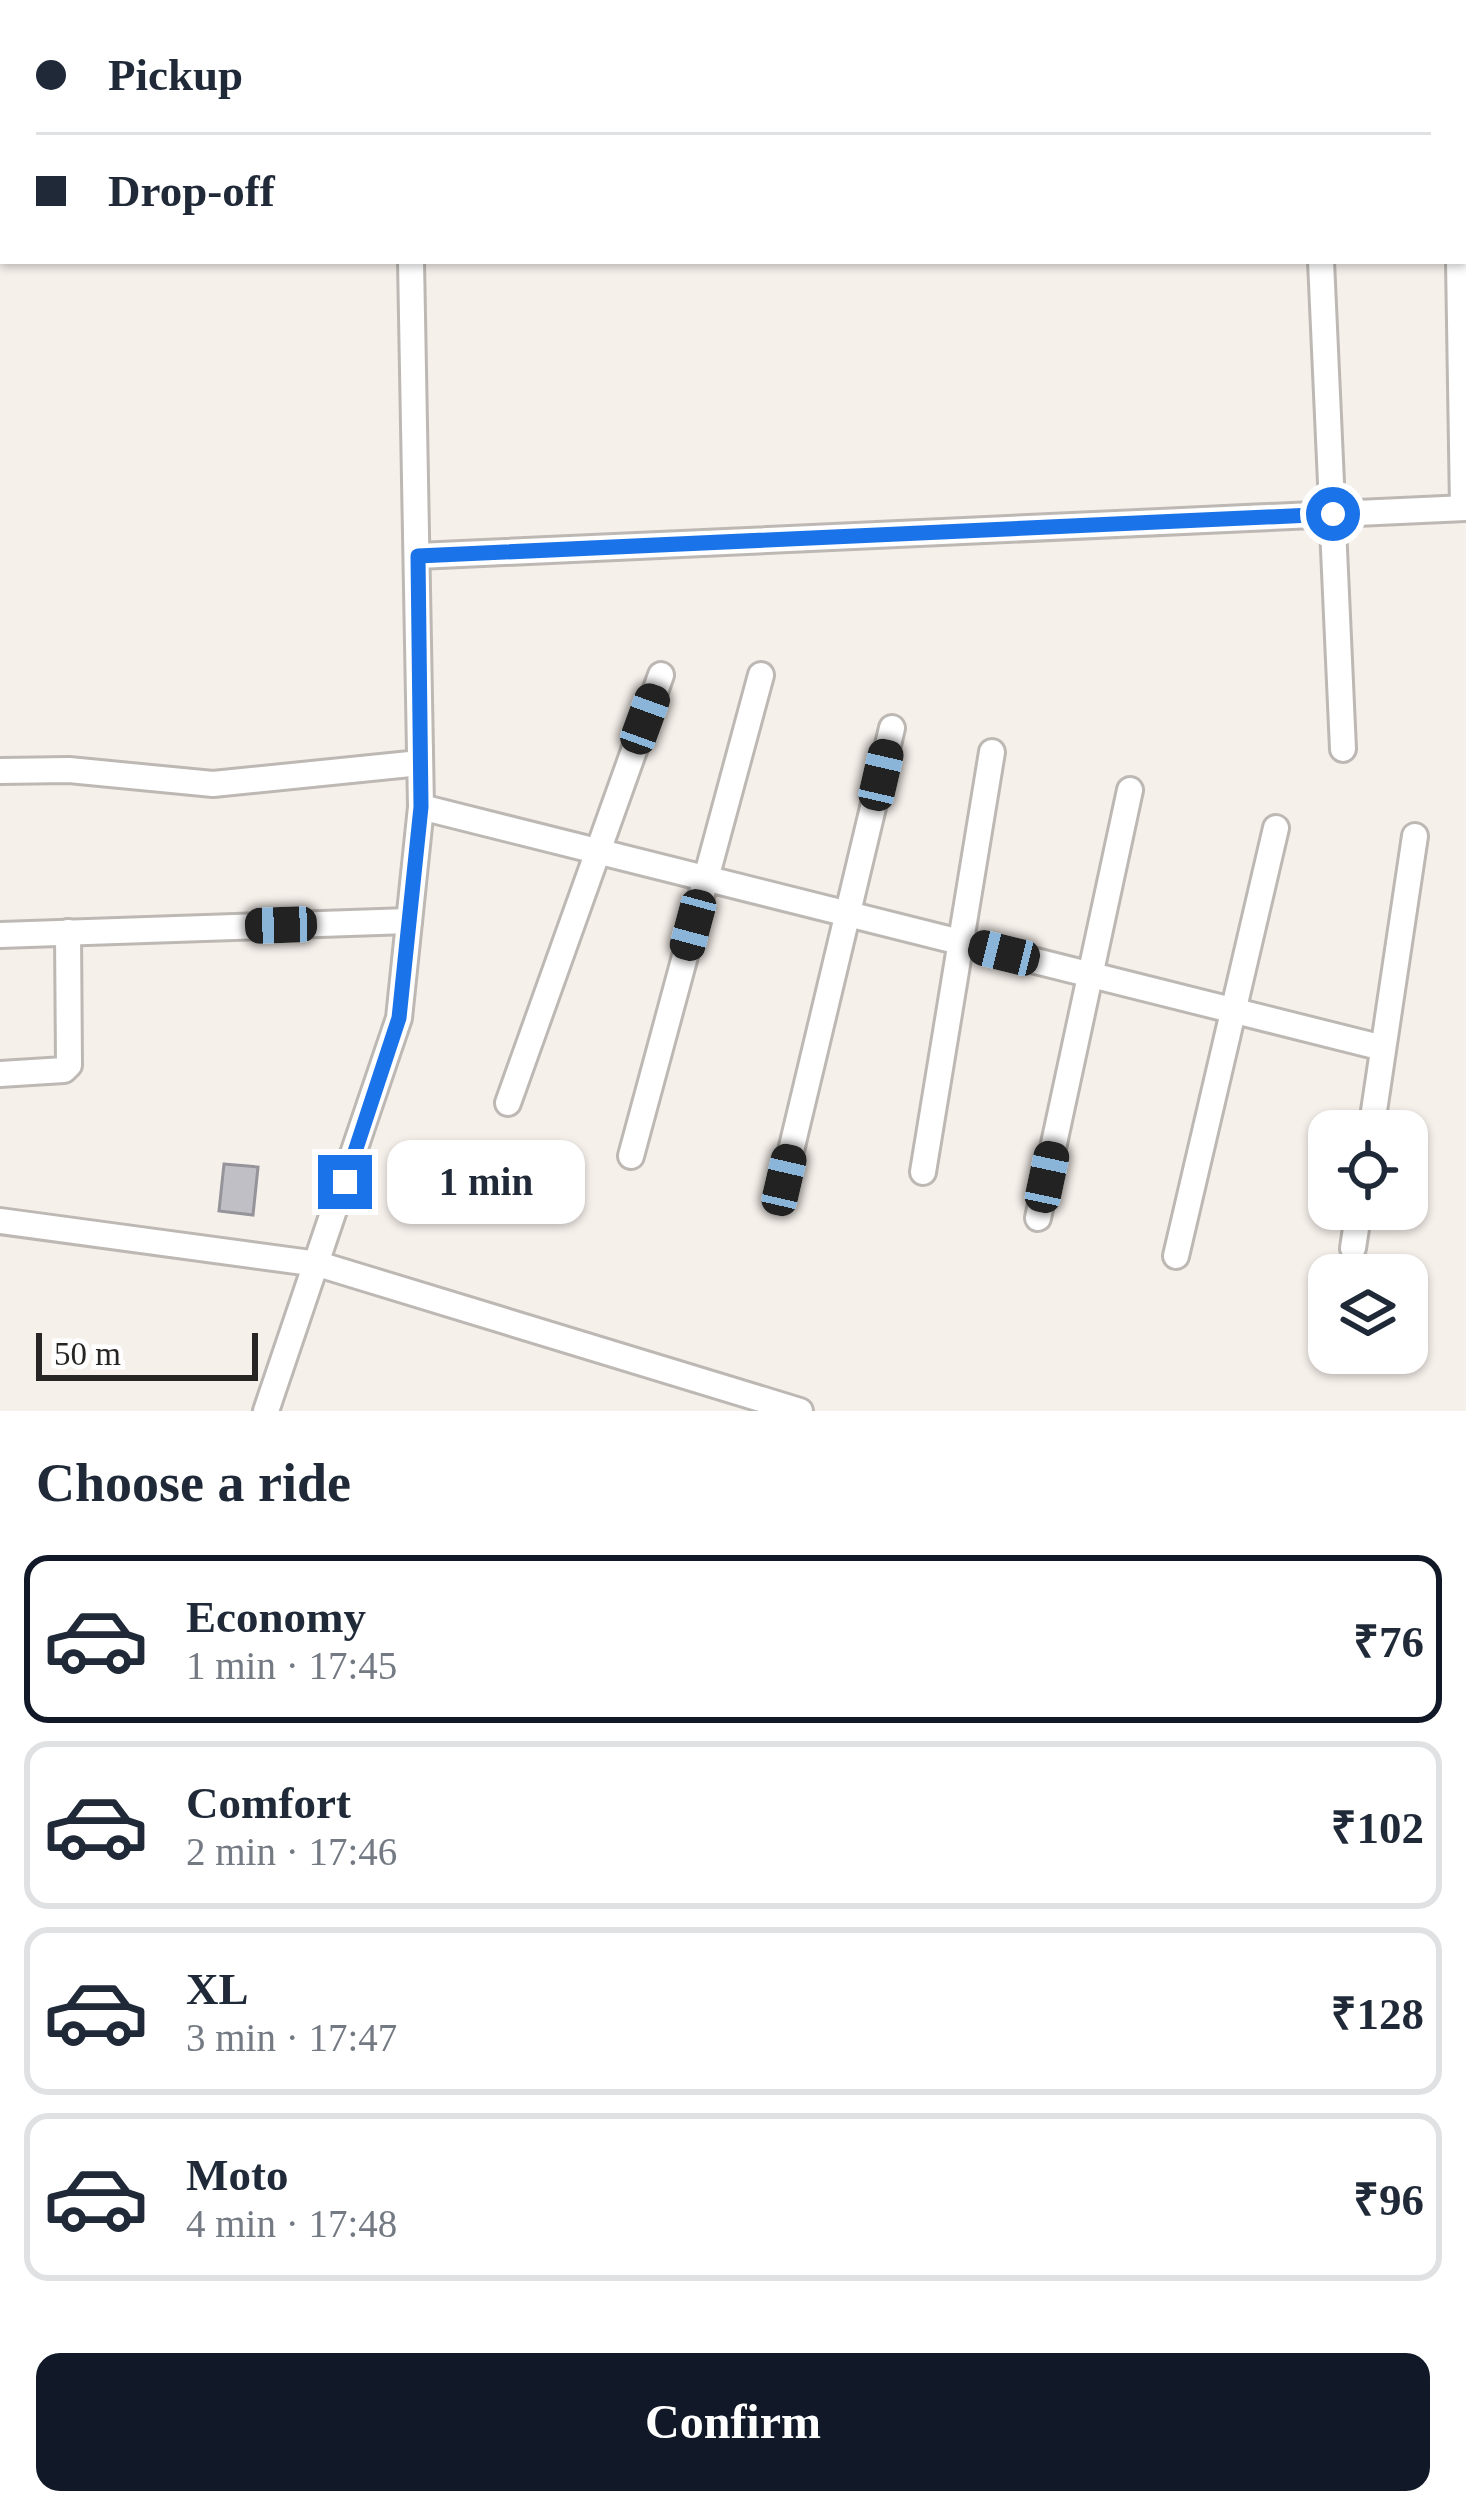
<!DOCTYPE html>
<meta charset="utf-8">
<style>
:root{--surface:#fff;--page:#f2f2f3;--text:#1f2937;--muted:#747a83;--line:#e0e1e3;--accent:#111827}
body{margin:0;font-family:Georgia,serif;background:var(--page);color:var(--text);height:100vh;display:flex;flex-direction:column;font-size:45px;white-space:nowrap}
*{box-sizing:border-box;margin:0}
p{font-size:39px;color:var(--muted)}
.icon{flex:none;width:66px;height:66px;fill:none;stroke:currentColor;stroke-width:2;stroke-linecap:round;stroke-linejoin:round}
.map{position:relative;height:1411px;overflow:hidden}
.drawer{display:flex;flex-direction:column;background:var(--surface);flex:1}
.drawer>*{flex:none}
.guide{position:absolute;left:0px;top:0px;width:1467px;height:264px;box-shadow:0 3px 9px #0004;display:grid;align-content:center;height:264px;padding:0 36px;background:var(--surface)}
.tools{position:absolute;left:1308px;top:1110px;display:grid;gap:24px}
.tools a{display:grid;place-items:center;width:120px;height:120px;border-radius:24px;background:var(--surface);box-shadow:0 3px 9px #0004;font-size:60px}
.scale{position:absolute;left:36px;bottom:30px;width:222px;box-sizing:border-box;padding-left:12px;border:6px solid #282624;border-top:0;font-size:33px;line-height:42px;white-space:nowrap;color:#282624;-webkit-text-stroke:9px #fff;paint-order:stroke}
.end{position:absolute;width:54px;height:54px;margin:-27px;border:15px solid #1a73e8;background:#fff;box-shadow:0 0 0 6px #fff}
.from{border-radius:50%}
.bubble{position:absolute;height:84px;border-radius:24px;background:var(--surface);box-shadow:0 3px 9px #0004;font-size:39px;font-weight:800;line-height:84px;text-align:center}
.car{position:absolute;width:36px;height:72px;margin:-36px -18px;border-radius:15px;box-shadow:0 0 9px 3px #0007;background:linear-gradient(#222 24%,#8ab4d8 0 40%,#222 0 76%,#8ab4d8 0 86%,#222 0)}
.guide b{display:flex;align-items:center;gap:42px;height:114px;font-size:45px}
.guide b+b{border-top:3px solid var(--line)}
.guide i{width:30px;height:30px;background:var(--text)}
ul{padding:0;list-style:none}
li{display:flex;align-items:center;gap:36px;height:168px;margin:0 24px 18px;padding:0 12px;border:6px solid var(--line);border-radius:24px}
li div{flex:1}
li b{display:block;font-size:45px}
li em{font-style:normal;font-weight:800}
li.current{border-color:var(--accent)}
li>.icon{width:108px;height:108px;stroke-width:1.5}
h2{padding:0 36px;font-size:54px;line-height:144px}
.cta{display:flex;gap:24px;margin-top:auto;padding:24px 36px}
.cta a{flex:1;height:138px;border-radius:24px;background:var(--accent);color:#fff;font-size:48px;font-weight:800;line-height:138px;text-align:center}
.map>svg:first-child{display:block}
</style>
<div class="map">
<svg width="1466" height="1411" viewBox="0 0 1466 1411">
<rect width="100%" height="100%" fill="#f6f0eb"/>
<g fill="#c1bfc6" stroke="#96949b" stroke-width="3">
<path d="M1395 0H1443L1394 3Z"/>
<path d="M224 1164 258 1167 253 1215 219 1211Z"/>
</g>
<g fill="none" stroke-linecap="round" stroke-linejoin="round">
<defs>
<g id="street">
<path d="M403 0V3"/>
<path d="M1106 0 1116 3"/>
<path d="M491 3V0"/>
<path d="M618 3 619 0"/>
<path d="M781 3 782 0"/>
<path d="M1158 3 1159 0"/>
<path d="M1321 261 1343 749"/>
<path d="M1459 261 1463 508"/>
<path d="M418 556 1466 508"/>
<path d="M0 771 69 770 213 784 420 763"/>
<path d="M421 807 1383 1048"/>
<path d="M0 935 409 921"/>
<path d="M0 1074 64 1070 69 1065 68 932"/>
<path d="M508 1103 661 675"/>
<path d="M1371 1131 1415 836"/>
<path d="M631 1156 761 675"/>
<path d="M923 1172 992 752"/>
<path d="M784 1180 892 728"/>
<path d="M1038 1218 1130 790"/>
<path d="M0 1221 318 1264 800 1411"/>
<path d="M1353 1248 1359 1209"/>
<path d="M1176 1256 1276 828"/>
<path d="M266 1411 399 1018 421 807 411 261"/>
</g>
</defs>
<use href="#street" stroke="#bdb8b3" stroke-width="30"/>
<use href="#street" stroke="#fff" stroke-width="24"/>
</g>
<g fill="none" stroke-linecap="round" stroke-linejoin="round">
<path stroke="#1a73e8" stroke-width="15" d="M345 1182 399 1018 421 807 418 556 1333 514"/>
</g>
</svg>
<div class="tools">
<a><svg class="icon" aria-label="locate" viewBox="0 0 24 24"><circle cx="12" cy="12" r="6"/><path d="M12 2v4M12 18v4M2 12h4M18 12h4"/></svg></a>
<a><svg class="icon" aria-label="layers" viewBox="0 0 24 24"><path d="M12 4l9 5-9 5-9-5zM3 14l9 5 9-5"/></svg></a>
</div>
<div class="scale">50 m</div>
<i class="end from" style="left:1333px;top:514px"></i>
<i class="end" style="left:345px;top:1182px"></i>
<div class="bubble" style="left:387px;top:1140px;width:198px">1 min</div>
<i class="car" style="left:645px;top:719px;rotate:20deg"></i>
<i class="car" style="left:881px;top:775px;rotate:13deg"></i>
<i class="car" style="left:281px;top:925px;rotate:268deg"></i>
<i class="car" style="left:693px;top:925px;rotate:195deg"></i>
<i class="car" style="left:1004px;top:953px;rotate:284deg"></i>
<i class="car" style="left:1047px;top:1177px;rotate:12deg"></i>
<i class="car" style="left:784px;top:1180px;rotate:13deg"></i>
<div class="guide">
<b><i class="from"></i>Pickup</b>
<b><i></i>Drop-off</b>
</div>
</div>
<section class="drawer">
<h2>Choose a ride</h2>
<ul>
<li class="current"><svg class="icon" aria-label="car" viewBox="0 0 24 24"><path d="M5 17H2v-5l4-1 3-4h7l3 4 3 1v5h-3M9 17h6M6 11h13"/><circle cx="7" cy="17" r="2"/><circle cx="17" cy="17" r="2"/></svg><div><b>Economy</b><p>1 min · 17:45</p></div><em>₹76</em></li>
<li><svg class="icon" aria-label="car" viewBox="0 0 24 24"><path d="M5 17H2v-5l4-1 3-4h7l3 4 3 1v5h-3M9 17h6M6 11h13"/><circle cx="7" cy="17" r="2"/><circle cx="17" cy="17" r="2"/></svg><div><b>Comfort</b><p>2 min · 17:46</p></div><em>₹102</em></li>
<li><svg class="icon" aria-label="car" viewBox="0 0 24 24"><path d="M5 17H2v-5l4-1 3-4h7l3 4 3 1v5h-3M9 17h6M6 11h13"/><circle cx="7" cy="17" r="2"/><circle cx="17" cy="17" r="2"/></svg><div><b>XL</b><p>3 min · 17:47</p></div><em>₹128</em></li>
<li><svg class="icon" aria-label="car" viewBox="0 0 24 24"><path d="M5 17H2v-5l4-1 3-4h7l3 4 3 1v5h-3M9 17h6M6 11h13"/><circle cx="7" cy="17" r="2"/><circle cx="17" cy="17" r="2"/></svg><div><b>Moto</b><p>4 min · 17:48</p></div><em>₹96</em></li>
</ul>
<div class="cta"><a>Confirm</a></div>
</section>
